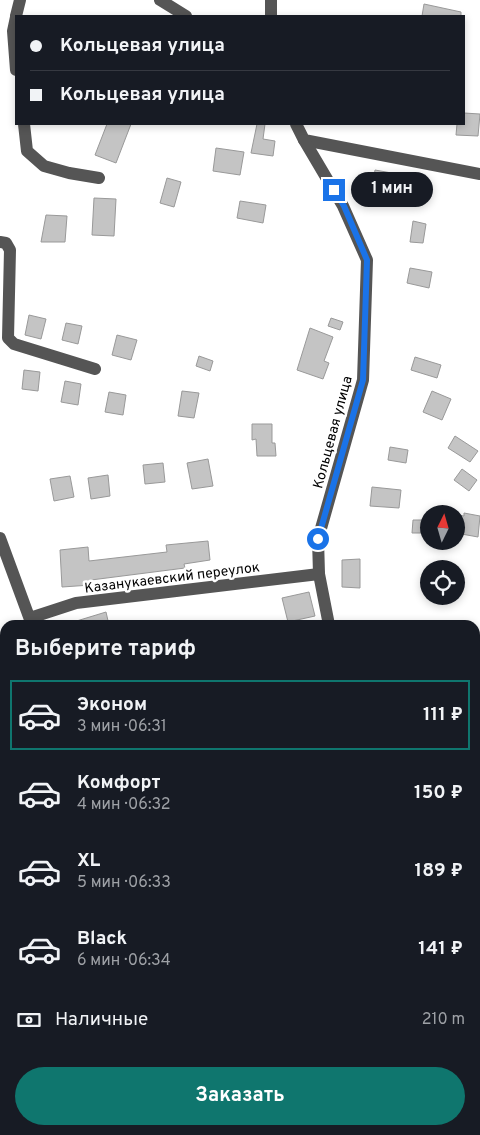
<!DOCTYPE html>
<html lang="ru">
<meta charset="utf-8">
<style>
:root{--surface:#171b24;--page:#242831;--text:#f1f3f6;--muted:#9ea1a6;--line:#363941;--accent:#0f766e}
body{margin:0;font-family:Overpass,sans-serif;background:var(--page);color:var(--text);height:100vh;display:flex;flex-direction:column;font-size:19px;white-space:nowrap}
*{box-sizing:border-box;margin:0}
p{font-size:16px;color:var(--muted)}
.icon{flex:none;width:28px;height:28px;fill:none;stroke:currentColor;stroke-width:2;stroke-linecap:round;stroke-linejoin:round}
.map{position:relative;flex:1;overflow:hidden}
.sheet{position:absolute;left:0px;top:620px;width:480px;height:515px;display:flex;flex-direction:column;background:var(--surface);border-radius:15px 15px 0 0;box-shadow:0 2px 8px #0003}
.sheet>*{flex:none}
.hud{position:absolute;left:15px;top:15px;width:450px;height:110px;border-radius:0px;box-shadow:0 2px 8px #0003;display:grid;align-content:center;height:110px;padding:0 15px;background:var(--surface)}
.needle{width:32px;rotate:5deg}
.buttons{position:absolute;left:420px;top:505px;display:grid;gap:10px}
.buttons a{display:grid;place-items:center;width:45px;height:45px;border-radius:50%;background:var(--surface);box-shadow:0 2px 8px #0003;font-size:25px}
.end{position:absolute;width:22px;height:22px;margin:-11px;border:6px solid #1a73e8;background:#fff;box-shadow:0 0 0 2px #fff}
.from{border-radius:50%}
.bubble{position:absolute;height:35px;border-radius:18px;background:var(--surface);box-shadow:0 2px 8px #0003;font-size:16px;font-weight:700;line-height:35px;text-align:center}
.hud b{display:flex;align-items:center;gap:18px;height:48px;font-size:19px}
.hud b+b{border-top:1px solid var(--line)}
.hud i{width:12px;height:12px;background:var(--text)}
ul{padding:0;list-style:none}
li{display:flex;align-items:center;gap:15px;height:70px;margin:0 10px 8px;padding:0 5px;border:2px solid transparent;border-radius:0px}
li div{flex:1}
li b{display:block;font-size:19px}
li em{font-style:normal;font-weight:700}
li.current{border-color:var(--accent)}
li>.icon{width:45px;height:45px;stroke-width:1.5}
h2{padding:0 15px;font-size:22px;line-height:60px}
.pay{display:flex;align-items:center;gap:12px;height:55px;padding:0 15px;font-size:19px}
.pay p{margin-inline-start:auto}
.primary-button{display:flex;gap:10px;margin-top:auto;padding:10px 15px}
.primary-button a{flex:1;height:58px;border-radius:30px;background:var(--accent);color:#fff;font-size:20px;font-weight:700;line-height:58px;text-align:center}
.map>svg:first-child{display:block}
</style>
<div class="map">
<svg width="480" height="1135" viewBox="0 0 480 1135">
<rect width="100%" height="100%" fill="#fff"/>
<g fill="#c4c4c4" stroke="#999">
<path d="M424 4 461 12V16H422Z"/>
<path d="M464 113 480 114 478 136 456 135 457 124H464Z"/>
<path d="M107 124H131L116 163 95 155Z"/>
<path d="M257 124H265L263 139 275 141 273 156 251 153Z"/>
<path d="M216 148 244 152 240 175 213 171Z"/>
<path d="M375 170 397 174 394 193 372 189Z"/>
<path d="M167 178 181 182 174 207 160 203Z"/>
<path d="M94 198 116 199 114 236 92 235Z"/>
<path d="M240 201 266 205 263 223 237 218Z"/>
<path d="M46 215 67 216 65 242H41Z"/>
<path d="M413 221 426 224 423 243 410 242Z"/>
<path d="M410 268 432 272 429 288 407 283Z"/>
<path d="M29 315 46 319 41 339 25 335Z"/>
<path d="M331 318 343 322 340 330 328 326Z"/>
<path d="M66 323 82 326 78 344 62 340Z"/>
<path d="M310 328 333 337 324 361 329 363 323 379 297 370Z"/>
<path d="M117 335 137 340 131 360 112 355Z"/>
<path d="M199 356 213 361 210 371 196 366Z"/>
<path d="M415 357 441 365 437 378 411 370Z"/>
<path d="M24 370 40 372 38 391 22 389Z"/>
<path d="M65 381 81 384 78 405 61 402Z"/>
<path d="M182 391 199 393 194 418 178 416Z"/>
<path d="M432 391 451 399 442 420 423 412Z"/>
<path d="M109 392 126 395 123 415 105 412Z"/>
<path d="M252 424H272V443H275L276 456H257L256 439 252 440Z"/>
<path d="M455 436 478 451 470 462 448 448Z"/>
<path d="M390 447 408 450 406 463 388 460Z"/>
<path d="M208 459 213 486 192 489 187 463Z"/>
<path d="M163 463 165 482 145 484 143 465Z"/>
<path d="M462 469 477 480 469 491 454 480Z"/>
<path d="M108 475 110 496 91 499 88 478Z"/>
<path d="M70 476 74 497 54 501 50 479Z"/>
<path d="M372 487 401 490 399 508 370 506Z"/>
<path d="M464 513 480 516 478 537 456 533V515L464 516Z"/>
<path d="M413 520H422L421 533H412Z"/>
<path d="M208 541 210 560 184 564 185 568 91 580V585L62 587 60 550 88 547 89 561 167 552 166 545Z"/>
<path d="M360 559V588L342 587V560Z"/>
<path d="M309 592 315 616 288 622 282 598Z"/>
<path d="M106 612 109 625H70V623Z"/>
</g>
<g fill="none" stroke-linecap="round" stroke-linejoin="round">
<g stroke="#555" stroke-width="12">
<path d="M160 0 186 16"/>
<path d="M271 0V16"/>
<path d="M16 16 20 0"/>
<path d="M16 17 13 31 16 70"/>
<path d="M24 124 27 151 44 166 69 173 99 178"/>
<path d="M296 124 304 140 480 174"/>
<path d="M304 140 343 206 367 260 363 380 318 539 319 574 329 625"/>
<path d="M0 242 6 243 10 250 8 338 14 344 95 369"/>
<path d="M0 538 32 625"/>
<path d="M30 618 76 603 319 574"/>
<path d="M0 709 5 707"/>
<path d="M475 998 480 996"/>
<path d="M220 1130 222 1135"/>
<path d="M252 1135 258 1130"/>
</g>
</g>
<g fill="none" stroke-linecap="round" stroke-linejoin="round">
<path stroke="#1a73e8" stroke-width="6" d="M318 539 363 380 367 260 344 206 334 190"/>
</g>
<g text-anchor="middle" stroke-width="5" stroke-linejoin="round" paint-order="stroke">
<g font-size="14" fill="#000" stroke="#fff">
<text transform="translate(332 432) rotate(-75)" y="5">Кольцевая улица</text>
<text transform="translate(172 577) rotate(-7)" y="5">Казанукаевский переулок</text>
</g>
</g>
</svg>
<div class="buttons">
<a><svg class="needle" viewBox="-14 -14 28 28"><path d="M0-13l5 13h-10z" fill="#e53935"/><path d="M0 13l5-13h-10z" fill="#9ea1a6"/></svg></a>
<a><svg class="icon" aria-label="locate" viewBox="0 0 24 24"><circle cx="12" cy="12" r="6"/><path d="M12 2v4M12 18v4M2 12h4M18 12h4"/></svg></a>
</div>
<i class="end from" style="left:318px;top:539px"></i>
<i class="end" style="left:334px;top:190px"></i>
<div class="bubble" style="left:351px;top:172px;width:82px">1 мин</div>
<div class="hud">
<b><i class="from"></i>Кольцевая улица</b>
<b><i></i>Кольцевая улица</b>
</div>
<section class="sheet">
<h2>Выберите тариф</h2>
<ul>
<li class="current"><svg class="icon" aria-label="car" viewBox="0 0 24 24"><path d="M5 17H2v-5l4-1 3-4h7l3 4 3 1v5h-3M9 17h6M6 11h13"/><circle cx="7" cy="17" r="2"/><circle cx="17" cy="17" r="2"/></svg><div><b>Эконом</b><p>3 мин · 06:31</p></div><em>111 ₽</em></li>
<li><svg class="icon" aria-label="car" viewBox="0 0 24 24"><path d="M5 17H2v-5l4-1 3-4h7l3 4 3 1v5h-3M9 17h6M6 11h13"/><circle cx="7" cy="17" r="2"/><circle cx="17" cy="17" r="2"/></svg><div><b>Комфорт</b><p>4 мин · 06:32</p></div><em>150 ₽</em></li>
<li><svg class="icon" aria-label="car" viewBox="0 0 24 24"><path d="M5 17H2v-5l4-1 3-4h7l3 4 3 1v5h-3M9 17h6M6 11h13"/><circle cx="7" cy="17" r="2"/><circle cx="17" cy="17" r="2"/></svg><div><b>XL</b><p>5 мин · 06:33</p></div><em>189 ₽</em></li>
<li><svg class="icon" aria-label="car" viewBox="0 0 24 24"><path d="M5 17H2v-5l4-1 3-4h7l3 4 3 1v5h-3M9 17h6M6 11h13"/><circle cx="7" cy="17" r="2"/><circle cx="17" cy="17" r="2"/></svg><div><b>Black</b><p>6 мин · 06:34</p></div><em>141 ₽</em></li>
</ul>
<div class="pay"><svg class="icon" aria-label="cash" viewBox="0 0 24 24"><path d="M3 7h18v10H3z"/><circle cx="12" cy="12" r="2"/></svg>Наличные<p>210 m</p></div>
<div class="primary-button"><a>Заказать</a></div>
</section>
</div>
